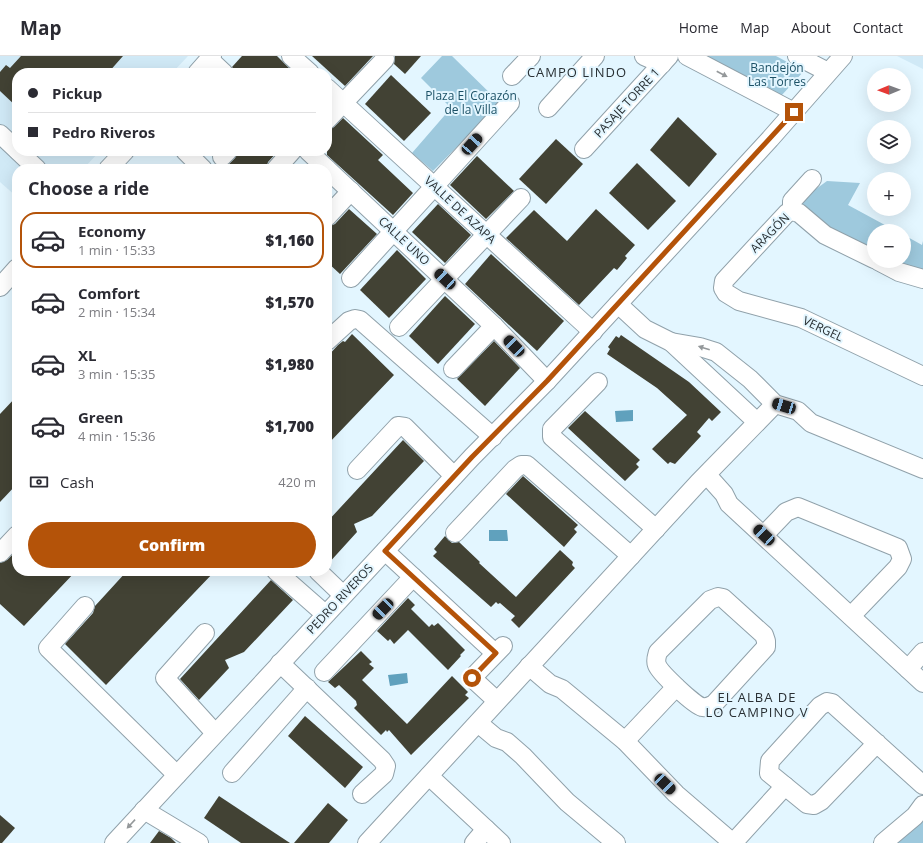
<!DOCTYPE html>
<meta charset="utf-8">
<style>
:root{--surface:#fff;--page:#f2f2f3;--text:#2b2b33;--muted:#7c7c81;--line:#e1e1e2;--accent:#b45309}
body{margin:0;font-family:"Open Sans",sans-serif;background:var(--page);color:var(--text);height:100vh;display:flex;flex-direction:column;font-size:15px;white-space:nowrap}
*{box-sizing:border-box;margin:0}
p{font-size:13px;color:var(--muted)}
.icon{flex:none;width:22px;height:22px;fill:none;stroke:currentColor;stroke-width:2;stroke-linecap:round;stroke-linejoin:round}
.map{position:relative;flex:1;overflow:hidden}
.panel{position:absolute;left:12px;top:108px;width:320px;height:412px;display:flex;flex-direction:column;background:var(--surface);border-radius:16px;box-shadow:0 4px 16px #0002}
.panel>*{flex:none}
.hud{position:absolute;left:12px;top:12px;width:320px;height:88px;border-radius:16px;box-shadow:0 4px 16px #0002;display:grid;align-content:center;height:88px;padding:0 16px;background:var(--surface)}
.needle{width:26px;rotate:269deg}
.controls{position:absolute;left:867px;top:12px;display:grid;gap:8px}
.controls a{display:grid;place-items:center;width:44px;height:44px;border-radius:50%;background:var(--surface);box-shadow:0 4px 16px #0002;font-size:20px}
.end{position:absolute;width:18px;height:18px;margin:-9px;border:5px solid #b45309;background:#fff;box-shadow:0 0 0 2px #fff}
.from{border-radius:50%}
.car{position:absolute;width:12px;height:24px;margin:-12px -6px;border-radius:5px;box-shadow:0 0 3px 1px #0007;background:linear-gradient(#222 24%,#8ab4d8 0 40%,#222 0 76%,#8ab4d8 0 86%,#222 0)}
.hud b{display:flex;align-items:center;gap:14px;height:38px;font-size:15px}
.hud b+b{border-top:1px solid var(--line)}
.hud i{width:10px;height:10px;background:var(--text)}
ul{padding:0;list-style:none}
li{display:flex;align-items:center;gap:12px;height:56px;margin:0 8px 6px;padding:0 8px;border:2px solid transparent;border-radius:16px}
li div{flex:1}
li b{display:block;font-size:15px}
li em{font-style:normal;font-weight:800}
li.selected{border-color:var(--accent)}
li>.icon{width:36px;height:36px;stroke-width:1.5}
h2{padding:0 16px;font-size:18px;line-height:48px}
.pay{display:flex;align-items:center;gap:10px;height:44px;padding:0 16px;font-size:15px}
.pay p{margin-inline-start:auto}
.primary-button{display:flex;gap:8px;margin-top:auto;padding:8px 16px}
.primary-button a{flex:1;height:46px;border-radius:24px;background:var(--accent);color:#fff;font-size:16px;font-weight:800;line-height:46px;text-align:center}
header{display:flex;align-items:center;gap:24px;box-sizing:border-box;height:56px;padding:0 20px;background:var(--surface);border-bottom:1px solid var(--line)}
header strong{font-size:19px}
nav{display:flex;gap:22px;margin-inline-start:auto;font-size:14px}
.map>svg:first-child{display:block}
</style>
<header>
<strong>Map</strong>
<nav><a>Home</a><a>Map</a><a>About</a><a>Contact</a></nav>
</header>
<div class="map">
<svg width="923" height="787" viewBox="0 0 923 787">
<rect width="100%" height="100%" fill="#e3f6ff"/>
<g fill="#d0e9f6">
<path d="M0 0H188L172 17H17V95H100L83 113H17V141L0 126Z"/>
<path d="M897 0H923V14V13Z"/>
</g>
<g fill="#9ec9dd">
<path d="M442 0H452L500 47 433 115 412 97 451 52 421 22Z"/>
<path d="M706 0H776L804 15 781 40Z"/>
<path d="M827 125 860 127 848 149 896 175H874V198L837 177 797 147 809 133H816Z"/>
<path d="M904 179 922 189 923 185V214L891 205H904Z"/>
<path d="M923 761V787H889Z"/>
</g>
<g fill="#60a1bd">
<path d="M633 354V365L616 366 615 355Z"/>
<path d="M489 474H507L508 485H489Z"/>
<path d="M407 617 408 627 390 630 388 619Z"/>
</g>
<g fill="#424234">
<path d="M21 0H123L108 17H17V51L0 35V16L6 9 10 12Z"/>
<path d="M242 0H277L294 17H237L232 11Z"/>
<path d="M312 0H373L345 30Z"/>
<path d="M395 0H421L405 18 394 8Z"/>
<path d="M391 19 431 57 404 85 365 48Z"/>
<path d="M678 61 717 98 689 131 650 94Z"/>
<path d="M343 62 383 99 378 104 413 137 393 159 327 99V74L334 71Z"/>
<path d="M556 83 583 108 546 148 519 123Z"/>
<path d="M238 95H278L268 106 266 113H228L226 111 235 102Z"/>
<path d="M477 100 514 135 486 163 450 129Z"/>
<path d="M637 107 676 145 648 174 609 137Z"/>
<path d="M438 148 471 179 445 207 412 176Z"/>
<path d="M349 153 377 178 340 218 327 206V171L335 168Z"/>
<path d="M596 153 635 189 625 200 627 202 617 214 614 212 579 249 506 182 534 154 567 185Z"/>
<path d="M397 194 426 223 389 262 360 234Z"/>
<path d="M491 198 564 265 537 295 465 228Z"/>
<path d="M445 240 475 268 438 308 409 280Z"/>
<path d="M352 278 394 319 327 389V301L338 289 343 285 345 286Z"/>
<path d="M621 279 689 326 721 356 712 365 709 362 697 376 701 380 675 408 670 406 668 408 652 393 687 359 657 332 607 298 610 293 608 291 616 280 619 282Z"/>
<path d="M494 285 520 312 485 350 457 323Z"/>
<path d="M17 340V428L0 446V358Z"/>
<path d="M585 355 640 404 636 408 639 411 625 425 568 372Z"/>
<path d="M403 384 424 405 372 460 354 468 357 476 327 509V466Z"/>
<path d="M523 420 578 469 574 473 577 476 564 491 506 438Z"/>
<path d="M445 480 452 487 459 486 480 506 479 507 516 541 560 494 573 506 572 509 575 512 519 572 511 564 515 560 500 547 498 548 496 546 491 551 433 500 437 496 434 493Z"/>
<path d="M17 494V515H76L24 570 0 548V507L7 504Z"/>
<path d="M127 515H215L106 629 65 588 93 557 95 550Z"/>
<path d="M271 524 293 544 244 596 225 604 229 612 199 644 180 623Z"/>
<path d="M408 542 415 549 411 553 429 571 432 568 434 570 438 567 465 594 460 599 461 600 448 614 408 574 394 588 390 583 388 585 377 575Z"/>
<path d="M361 595 372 606 369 608 374 612 362 624 407 668 452 620 468 636 465 639 469 642 411 699 389 674 387 676 386 674 381 679 354 652 357 649 356 645 339 629 335 632 328 626Z"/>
<path d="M305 660 363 711 345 732 288 680Z"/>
<path d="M219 740 290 787H241L204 762Z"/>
<path d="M328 747 348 764 329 787H294Z"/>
<path d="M0 759 15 772 2 787H0Z"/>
<path d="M159 775 171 782 176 787H150Z"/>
</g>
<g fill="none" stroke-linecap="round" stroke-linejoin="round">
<defs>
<g id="minor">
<path d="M291 0 310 17"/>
<path d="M644 0 662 8"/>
<path d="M687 0 794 56"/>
<path d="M797 0 828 16"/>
<path d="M209 3 224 17"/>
<path d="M197 17 212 0"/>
<path d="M512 20 531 0"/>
<path d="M327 32 593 276"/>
<path d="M548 52 595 0"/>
<path d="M327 64 385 3"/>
<path d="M0 78 17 94"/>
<path d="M584 93 669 0"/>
<path d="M18 95 37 113"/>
<path d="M185 95 203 113"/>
<path d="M308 95 327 113"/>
<path d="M222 101 228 95"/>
<path d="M108 113 125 95"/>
<path d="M276 113 292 95"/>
<path d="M327 113 494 270 547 325"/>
<path d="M792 155 787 157 724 225 723 232 726 237 739 245 801 262 923 320"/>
<path d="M792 155 799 157 825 179 874 203"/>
<path d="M792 155V145L812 123"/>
<path d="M327 161 351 135"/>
<path d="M878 205 899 216 923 223"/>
<path d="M351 222 510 47"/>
<path d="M0 231 17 212"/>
<path d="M618 248 645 273 671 286 757 366"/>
<path d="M399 271 521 142"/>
<path d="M327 285 349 265 355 263 360 264 493 381"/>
<path d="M671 286 700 291 716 296 750 323 775 348 798 355 811 367 923 413"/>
<path d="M453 313 494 270"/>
<path d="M598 326 552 373V381L656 473"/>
<path d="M357 414 398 370 405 371 454 420"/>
<path d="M707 419 724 438 729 448 923 627"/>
<path d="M455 477 515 413 521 409H527L631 500"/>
<path d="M764 479 786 456 798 451 898 492 902 503 898 511 851 560"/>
<path d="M385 495 495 597"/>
<path d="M0 497 17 479"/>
<path d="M276 515 325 558"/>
<path d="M318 515 343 539"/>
<path d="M718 541 723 542 764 579 766 585V591L714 648C710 650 707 652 702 651 694 649 660 617 657 609 655 604 657 600 658 596L710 544Z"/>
<path d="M85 550 48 592 177 719"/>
<path d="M205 577 165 622 215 677"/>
<path d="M280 607 382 704 386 710 384 718 362 738"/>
<path d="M529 610 550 628 562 633 625 685 676 738 733 787"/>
<path d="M908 613 923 596"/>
<path d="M324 616 413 521"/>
<path d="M497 645 472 622 503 590"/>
<path d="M478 667 496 682 507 686 523 700 567 746 616 787"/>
<path d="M625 685 676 631"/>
<path d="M877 687 821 745 814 749 807 748 769 717 770 705 820 650 827 646 832 647 923 729"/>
<path d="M232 717 307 632"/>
<path d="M429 720 501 787"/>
<path d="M144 754 199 787"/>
<path d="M114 787 472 401 547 325 770 83 843 0"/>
<path d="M367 787 698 427 775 348"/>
<path d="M474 787 486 773"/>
<path d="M733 787 785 730"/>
<path d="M883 787 915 760 923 749"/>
</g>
</defs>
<use href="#minor" stroke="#90a1aa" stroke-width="20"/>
<use href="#minor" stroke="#fff" stroke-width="18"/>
</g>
<defs><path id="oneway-solid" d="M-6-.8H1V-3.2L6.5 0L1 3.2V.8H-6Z"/></defs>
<g fill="#94989a">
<use href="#oneway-solid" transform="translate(722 18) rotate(28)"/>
<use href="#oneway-solid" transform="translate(704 292) rotate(-163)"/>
<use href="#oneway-solid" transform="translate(131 768) rotate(133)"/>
</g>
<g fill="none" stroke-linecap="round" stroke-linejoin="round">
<path stroke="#b45309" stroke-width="5" d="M472 622 496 597 385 495 472 401 547 325 794 56"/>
</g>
<g text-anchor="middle" stroke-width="4" stroke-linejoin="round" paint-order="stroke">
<g font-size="12" fill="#1c5166" stroke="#e3f6ff">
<text x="777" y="16">Bandejón<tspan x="777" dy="14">Las Torres</tspan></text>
<text x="471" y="44">Plaza El Corazón<tspan x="471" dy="14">de la Villa</tspan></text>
</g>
<g font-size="12" fill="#293034" stroke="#e3f6ff">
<text transform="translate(627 47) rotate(-47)" y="4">PASAJE TORRE 1</text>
<text transform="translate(460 154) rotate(43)" y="4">VALLE DE AZAPA</text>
<text transform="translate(770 177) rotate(-45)" y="4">ARAGÓN</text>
<text transform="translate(404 185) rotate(43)" y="4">CALLE UNO</text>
<text transform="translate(823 273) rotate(25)" y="4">VERGEL</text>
<text transform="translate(340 543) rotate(-47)" y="4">PEDRO RIVEROS</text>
</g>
<g font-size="13" letter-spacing="1" fill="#293034" stroke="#e3f6ff">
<text x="577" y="21">CAMPO LINDO</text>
<text x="757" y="646">EL ALBA DE<tspan x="757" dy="15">LO CAMPINO V</tspan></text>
</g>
</g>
</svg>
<div class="controls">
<a><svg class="needle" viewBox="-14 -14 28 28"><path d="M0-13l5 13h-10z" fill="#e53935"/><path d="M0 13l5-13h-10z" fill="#7c7c81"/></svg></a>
<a><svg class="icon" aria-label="layers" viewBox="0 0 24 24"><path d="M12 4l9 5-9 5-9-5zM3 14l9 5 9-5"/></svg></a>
<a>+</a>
<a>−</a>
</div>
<i class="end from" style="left:472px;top:622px"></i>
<i class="end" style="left:794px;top:56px"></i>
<i class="car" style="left:472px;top:88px;rotate:42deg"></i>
<i class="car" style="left:445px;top:223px;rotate:313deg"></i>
<i class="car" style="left:514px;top:290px;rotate:316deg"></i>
<i class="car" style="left:784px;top:350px;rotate:287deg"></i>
<i class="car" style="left:764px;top:479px;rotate:313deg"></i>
<i class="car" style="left:383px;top:553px;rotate:224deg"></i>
<i class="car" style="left:665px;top:728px;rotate:134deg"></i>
<div class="hud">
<b><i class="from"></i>Pickup</b>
<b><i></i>Pedro Riveros</b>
</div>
<section class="panel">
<h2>Choose a ride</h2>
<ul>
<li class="selected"><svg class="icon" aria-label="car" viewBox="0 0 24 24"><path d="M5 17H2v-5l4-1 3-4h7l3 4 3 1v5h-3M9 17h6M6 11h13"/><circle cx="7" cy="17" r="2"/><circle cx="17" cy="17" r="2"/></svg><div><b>Economy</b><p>1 min · 15:33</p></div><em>$1,160</em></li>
<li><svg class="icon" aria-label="car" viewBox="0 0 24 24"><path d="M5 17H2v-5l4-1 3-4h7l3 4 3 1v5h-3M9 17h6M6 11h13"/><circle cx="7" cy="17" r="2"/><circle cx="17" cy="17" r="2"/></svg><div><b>Comfort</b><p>2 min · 15:34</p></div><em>$1,570</em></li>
<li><svg class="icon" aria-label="car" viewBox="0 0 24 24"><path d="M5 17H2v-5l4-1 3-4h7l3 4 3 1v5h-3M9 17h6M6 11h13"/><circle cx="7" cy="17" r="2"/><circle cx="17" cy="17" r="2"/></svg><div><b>XL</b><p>3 min · 15:35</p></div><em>$1,980</em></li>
<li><svg class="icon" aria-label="car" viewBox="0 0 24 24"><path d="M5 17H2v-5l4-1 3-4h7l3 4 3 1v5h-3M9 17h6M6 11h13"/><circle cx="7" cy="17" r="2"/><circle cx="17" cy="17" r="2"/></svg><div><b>Green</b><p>4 min · 15:36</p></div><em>$1,700</em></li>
</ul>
<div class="pay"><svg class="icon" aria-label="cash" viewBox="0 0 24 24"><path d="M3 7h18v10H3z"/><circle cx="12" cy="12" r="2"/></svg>Cash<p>420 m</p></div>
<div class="primary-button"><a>Confirm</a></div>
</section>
</div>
